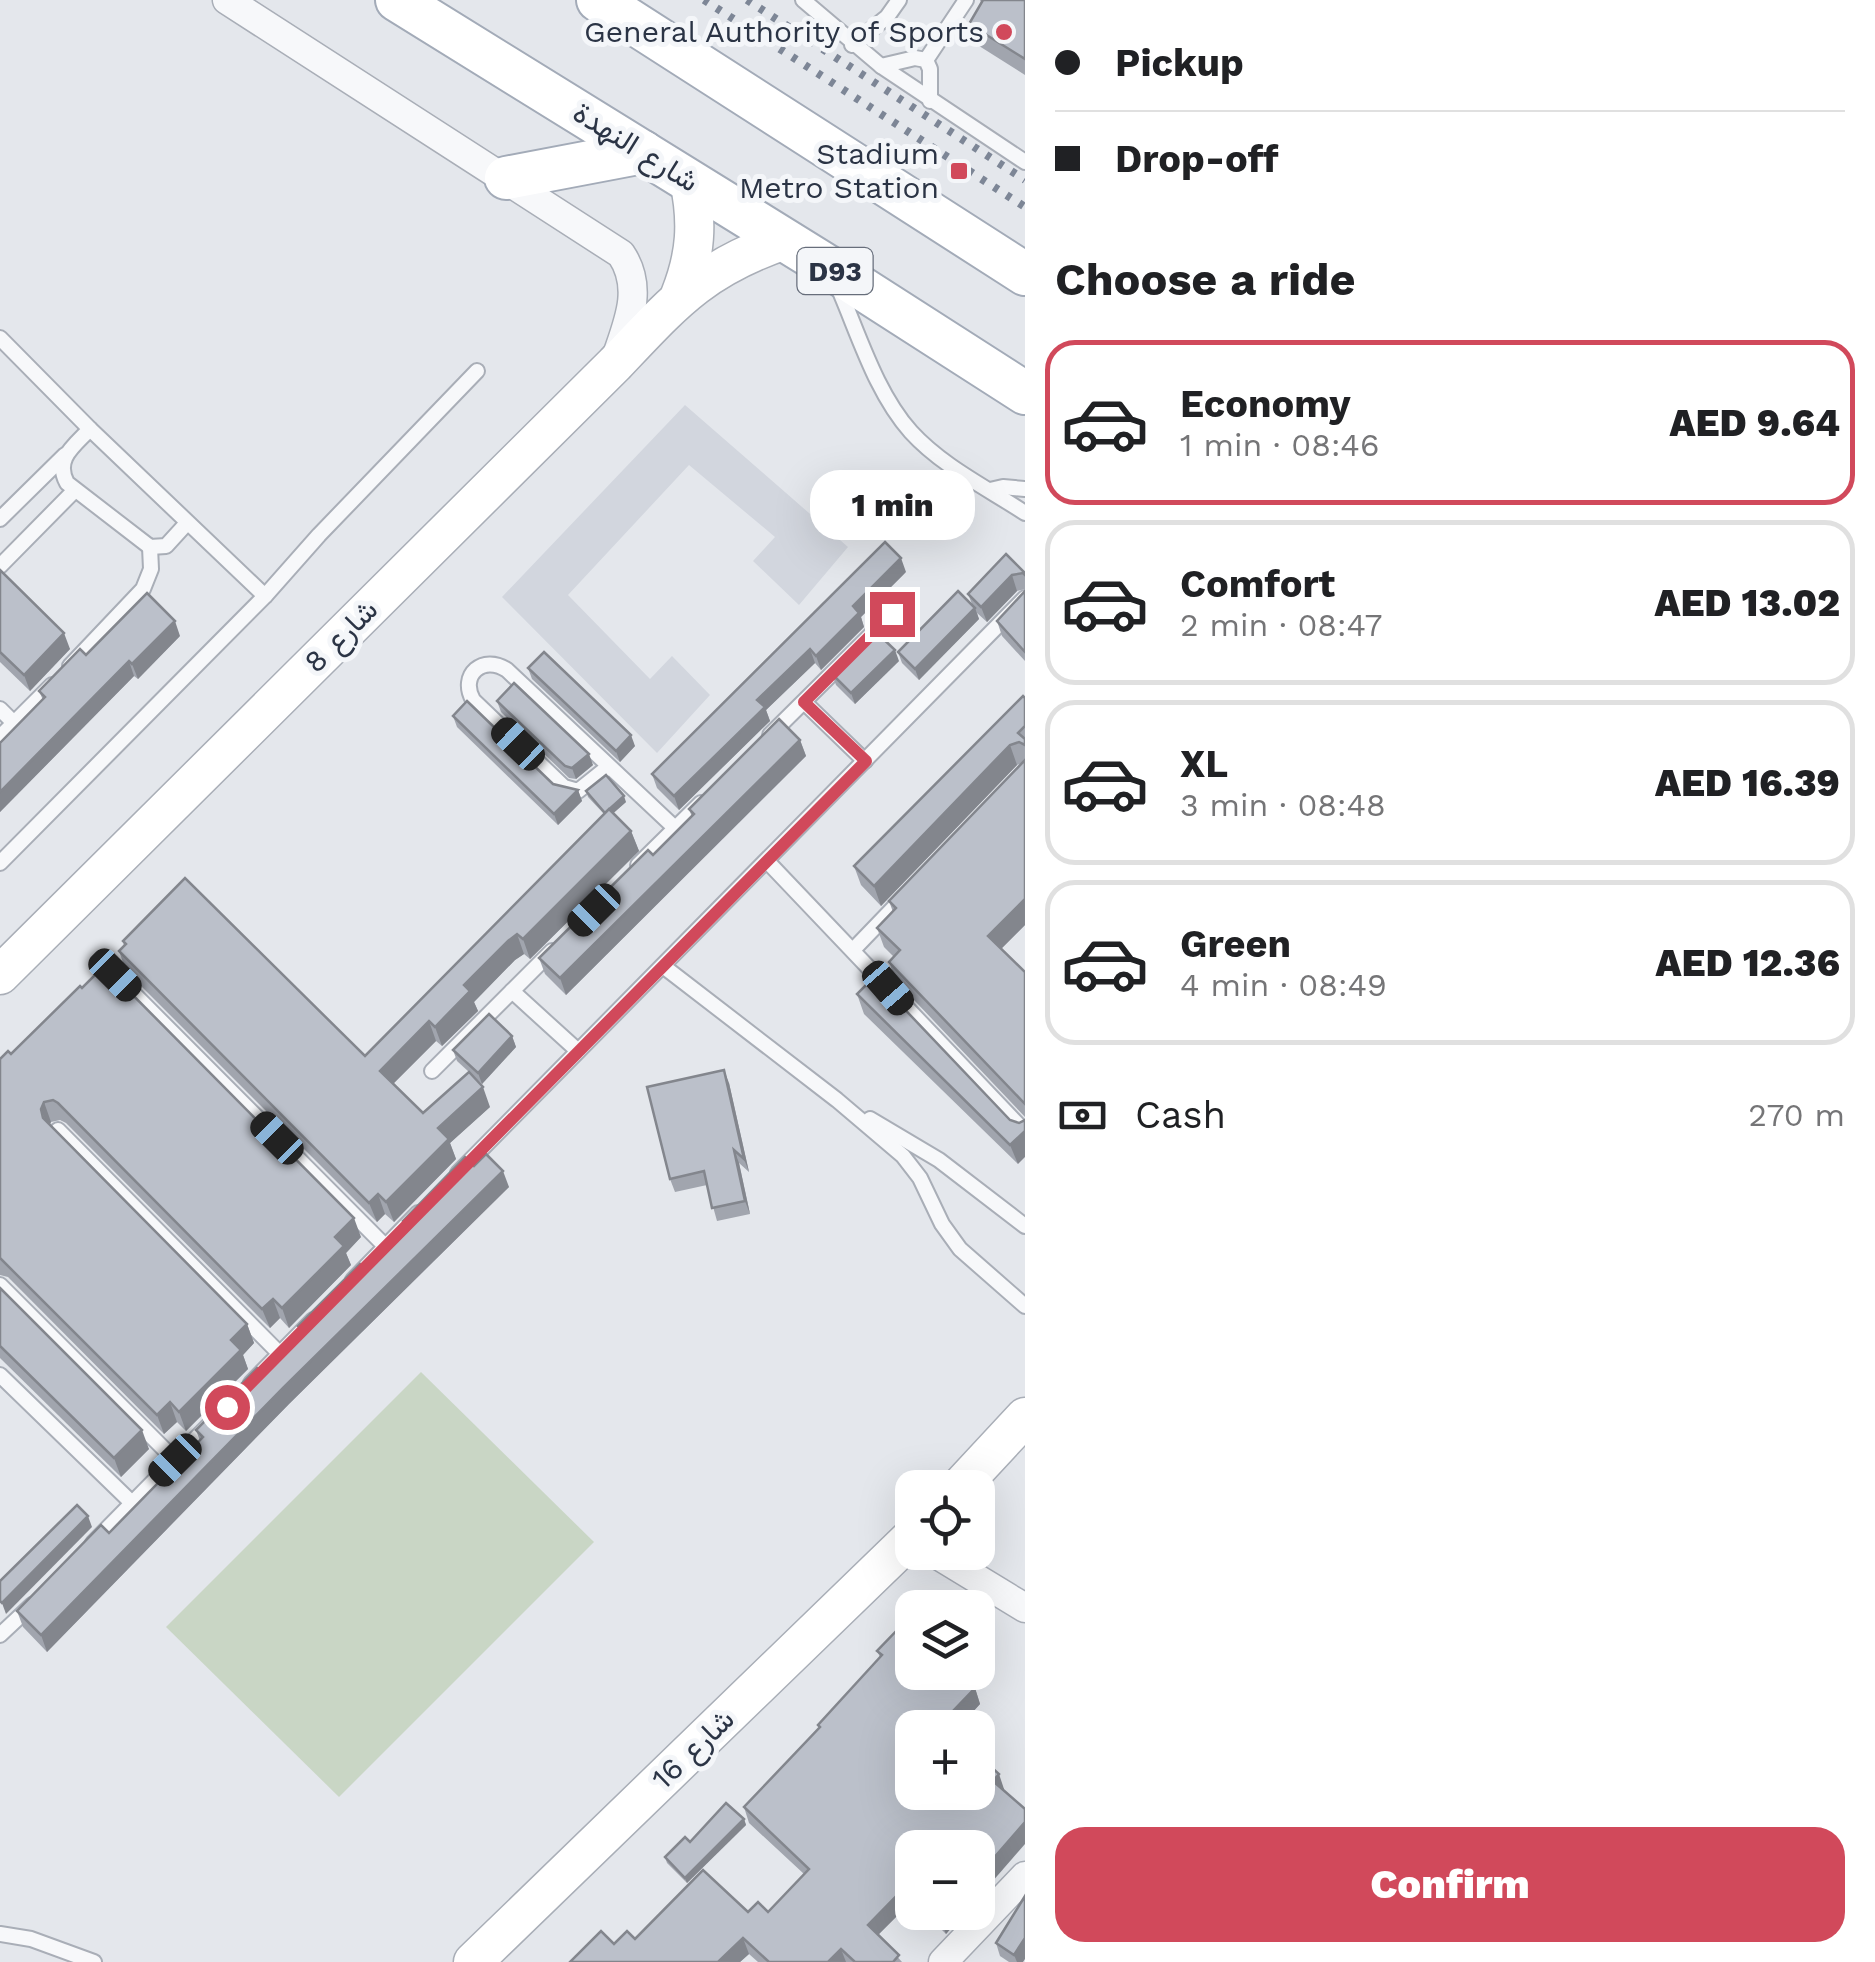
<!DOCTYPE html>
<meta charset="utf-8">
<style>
:root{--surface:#fff;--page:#f6f6f6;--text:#202124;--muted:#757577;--line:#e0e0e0;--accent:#d1495b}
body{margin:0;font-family:"Work Sans",Vazirmatn,sans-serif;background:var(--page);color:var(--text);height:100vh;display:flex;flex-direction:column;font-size:38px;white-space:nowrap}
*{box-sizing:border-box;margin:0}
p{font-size:32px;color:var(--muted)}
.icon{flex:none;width:55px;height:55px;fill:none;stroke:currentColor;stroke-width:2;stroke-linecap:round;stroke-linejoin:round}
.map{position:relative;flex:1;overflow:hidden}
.side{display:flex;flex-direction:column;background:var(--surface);width:850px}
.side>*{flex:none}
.guide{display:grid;align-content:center;height:220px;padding:0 30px;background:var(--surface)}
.fabs{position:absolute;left:895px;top:1470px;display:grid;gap:20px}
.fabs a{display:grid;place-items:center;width:100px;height:100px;border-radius:20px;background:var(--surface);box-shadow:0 10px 40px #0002;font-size:50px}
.end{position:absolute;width:45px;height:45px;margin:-22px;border:12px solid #d1495b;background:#fff;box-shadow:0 0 0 5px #fff}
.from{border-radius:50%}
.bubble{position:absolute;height:70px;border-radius:30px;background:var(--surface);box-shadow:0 10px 40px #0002;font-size:32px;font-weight:800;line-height:70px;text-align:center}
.car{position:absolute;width:30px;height:60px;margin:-30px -15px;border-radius:12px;box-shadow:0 0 8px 2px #0007;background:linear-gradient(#222 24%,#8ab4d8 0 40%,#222 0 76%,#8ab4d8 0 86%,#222 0)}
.guide b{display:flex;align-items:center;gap:35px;height:95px;font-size:38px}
.guide b+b{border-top:2px solid var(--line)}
.guide i{width:25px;height:25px;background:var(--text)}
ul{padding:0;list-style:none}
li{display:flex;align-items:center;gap:30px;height:165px;margin:0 20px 15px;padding:0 10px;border:5px solid var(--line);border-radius:30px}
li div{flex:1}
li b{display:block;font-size:38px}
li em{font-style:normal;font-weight:800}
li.current{border-color:var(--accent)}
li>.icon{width:90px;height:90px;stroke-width:1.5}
h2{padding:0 30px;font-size:45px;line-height:120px}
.pay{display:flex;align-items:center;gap:25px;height:110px;padding:0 30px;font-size:38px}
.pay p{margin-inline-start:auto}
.action{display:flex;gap:20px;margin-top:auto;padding:20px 30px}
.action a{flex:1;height:115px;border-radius:30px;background:var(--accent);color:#fff;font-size:40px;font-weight:800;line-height:115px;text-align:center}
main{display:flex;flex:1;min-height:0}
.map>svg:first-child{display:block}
</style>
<main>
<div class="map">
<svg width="1025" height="1962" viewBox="0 0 1025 1962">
<rect width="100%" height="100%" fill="#e4e7ec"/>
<path fill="#d2d6de" d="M685 405 848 547 799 605 753 561 775 537 689 465 568 595 650 679 672 656 710 695 657 753 502 597Z"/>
<path fill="#c9d6c5" d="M421 1372 594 1542 339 1797 166 1627Z"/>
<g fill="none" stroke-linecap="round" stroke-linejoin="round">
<defs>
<g id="lane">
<path d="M803 0 881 66 1025 162"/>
<path d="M852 45 887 17 899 0"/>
<path d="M926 60 966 0"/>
<path d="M881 66 915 58 926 60 930 69V101"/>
<path d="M838 287C859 335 876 393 911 432 942 466 987 488 1025 513"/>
<path d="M0 338 90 429 265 596"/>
<path d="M90 429C74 446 54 459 67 483L150 547 166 546 187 523"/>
<path d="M990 490 1003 487 1025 489"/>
<path d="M0 519 65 455"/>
<path d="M0 566 75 490"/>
<path d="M70 666 143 589 151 569 150 547"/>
<path d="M804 702 865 761"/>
<path d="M0 709 14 723"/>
<path d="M770 735 892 614"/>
<path d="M0 737 52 685"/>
<path d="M608 767 578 791 564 787 473 700C459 675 483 654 507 670L675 828"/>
<path d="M767 861 1025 1132"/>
<path d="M0 863 265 596 319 535 477 371"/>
<path d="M638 865 701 803"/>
<path d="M853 950 904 897"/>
<path d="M663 966 837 1100 903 1156 920 1178 942 1224 960 1249 1025 1306"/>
<path d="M115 975 386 1247"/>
<path d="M512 991 578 1051"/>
<path d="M432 1071 552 951"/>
<path d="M870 1119 939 1160 1025 1226"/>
<path d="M58 1130 280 1354"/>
<path d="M458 1173 1025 598"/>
<path d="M353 1280 418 1213"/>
<path d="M0 1285 175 1460"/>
<path d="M0 1375 132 1503"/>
<path d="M251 1383 313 1320"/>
<path d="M93 1543 211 1423"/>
<path d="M0 1635 32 1605"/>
<path d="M0 1934 31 1939 94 1962"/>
</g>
<g id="street">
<path d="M227 0 621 254C644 288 628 323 616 358"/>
<path d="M933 1552 1025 1608"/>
<path d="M943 1962 1025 1876"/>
</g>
<g id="secondary">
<path d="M680 295C696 255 698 222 689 180"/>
<path d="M0 975 615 364C673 303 702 268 785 240"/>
<path d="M959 1488 1025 1417"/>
<path d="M473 1962 912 1537"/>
</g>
<g id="primary">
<path d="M397 0 830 268 1025 393"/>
<path d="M598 0 1025 274"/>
<path d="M506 178 643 152"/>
</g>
</defs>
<use href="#lane" stroke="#a9aeb7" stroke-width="18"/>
<use href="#street" stroke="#a9aeb7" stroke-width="31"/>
<use href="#secondary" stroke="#a9aeb7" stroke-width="41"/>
<use href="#primary" stroke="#a3abb8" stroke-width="46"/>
<use href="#lane" stroke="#f7f8fa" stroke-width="14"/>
<use href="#street" stroke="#f7f8fa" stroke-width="28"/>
<use href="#secondary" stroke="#fff" stroke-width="38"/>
<use href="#primary" stroke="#fff" stroke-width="42"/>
<g stroke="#7d8696" stroke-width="8" stroke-dasharray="5 10" stroke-linecap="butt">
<path d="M704 0 1025 207"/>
<path d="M747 0 1025 180"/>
</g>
</g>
<g fill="#a1a5ae">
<path d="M980 0H1025V75L976 44 969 24 982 4Z"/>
<path d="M1006 554 1025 573V589L1017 591 987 622 977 613 979 619 919 680 902 663 898 652 972 604 968 594Z"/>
<path d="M0 570 70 649 30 691 0 662Z"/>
<path d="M906 572 861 617 864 627 821 670 815 663 766 710 770 721 679 810 657 788 652 774Z"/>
<path d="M1025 591V661L1002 636 997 621Z"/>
<path d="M180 636 138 679 134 676 0 812V743L43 700 39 691Z"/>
<path d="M899 661 855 704 836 685 832 674Z"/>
<path d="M528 668 635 746 620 762 532 679Z"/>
<path d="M1025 698V925L1001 949 1025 972V1117L896 981 889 962 894 957 884 947 877 928 893 912 889 901 1022 763 1017 765 881 906 861 885 854 866Z"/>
<path d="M497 701 593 765 576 779 569 778 501 712Z"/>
<path d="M453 716 553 784 578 790 582 801 558 825 457 727Z"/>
<path d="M800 740 806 756 566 995 545 974 539 958 653 855 692 817 689 809Z"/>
<path d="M586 791 626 802 613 813 631 831 639 851 530 959 524 954 515 960 474 1002 478 1011 442 1046 436 1041 393 1084 423 1113 490 1107 450 1143 456 1159 394 1222 385 1214 377 1222 126 971 119 951 124 946 123 941 365 1056 604 814 588 797Z"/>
<path d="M857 994 1010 1120 1019 1123 1018 1164 864 1014Z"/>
<path d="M512 1036 516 1047 482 1084 457 1061 453 1050Z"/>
<path d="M11 1054 361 1237 346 1253 351 1265 289 1328 280 1318 270 1328 66 1123 60 1120 51 1122 50 1124 247 1324 254 1343 243 1355 248 1369 186 1431 177 1422 164 1434 8 1277 0 1275V1059Z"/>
<path d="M729 1083 749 1172 739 1163 750 1214 717 1221 707 1185 675 1192 670 1179Z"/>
<path d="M474 1166 509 1187 289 1404 47 1652 23 1627 17 1611 109 1533 200 1441 196 1430 263 1374 302 1336 298 1326 367 1271 407 1232 403 1221Z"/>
<path d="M0 1288 149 1449 121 1477 0 1358Z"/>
<path d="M877 1651 975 1688 980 1704 965 1721 986 1742 992 1758 986 1763 1004 1789 912 1848V1901L878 1935 902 1962H758L749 1954 740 1962H570L614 1944 748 1912H768L804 1874 749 1823 744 1807 819 1728 818 1725 880 1657Z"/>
<path d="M744 1819 746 1825 687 1883 667 1863 665 1857Z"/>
<path d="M1025 1896 1023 1962H1009L1000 1956 996 1943Z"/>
<path d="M924 1912H965L946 1934Z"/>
</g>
<g fill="#83868d">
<path d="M901 558 906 572 861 617 864 627 821 670 816 656 853 606Z"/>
<path d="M1012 575 1017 591 987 622 981 607Z"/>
<path d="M975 608 979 619 919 680 915 669Z"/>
<path d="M175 621 180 636 138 679 132 664Z"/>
<path d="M64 633 70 649 30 691 24 675Z"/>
<path d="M810 649 815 663 766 710 770 721 679 810 674 796 757 700Z"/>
<path d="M895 650 899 661 855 704 851 693Z"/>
<path d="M129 661 134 676 0 812V792Z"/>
<path d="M631 735 635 746 620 762 616 751Z"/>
<path d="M800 740 806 756 566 995 560 978Z"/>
<path d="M1010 745 1017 765 881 906 874 886Z"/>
<path d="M589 754 593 765 576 779 572 768Z"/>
<path d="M578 790 582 801 558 825 554 814Z"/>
<path d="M624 796 626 802 608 818 605 813Z"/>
<path d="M631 831 639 851 530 959 523 939Z"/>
<path d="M1025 899V925L995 955 988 936Z"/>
<path d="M517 934 524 954 515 960 474 1002 478 1011 442 1046 435 1027 464 985 508 941Z"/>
<path d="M429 1021 436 1041 387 1090 380 1071Z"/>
<path d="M512 1036 516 1047 482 1084 478 1073Z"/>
<path d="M724 1070 729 1083 749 1172 744 1159Z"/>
<path d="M483 1087 490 1107 450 1143 456 1159 394 1222 386 1202 438 1128Z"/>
<path d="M44 1102 51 1122 48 1128 41 1109Z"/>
<path d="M1025 1131V1157L1018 1164 1010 1145Z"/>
<path d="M734 1150 739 1163 750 1214 745 1201Z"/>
<path d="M503 1171 509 1187 289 1404 47 1652 41 1635 283 1388Z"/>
<path d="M378 1194 385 1214 377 1222 369 1203Z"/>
<path d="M354 1218 361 1237 346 1253 351 1265 289 1328 282 1308 335 1237Z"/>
<path d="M273 1299 280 1318 270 1328 262 1309Z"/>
<path d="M247 1324 254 1343 243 1355 248 1369 186 1431 179 1412 231 1340Z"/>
<path d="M170 1402 177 1422 164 1434 157 1415Z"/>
<path d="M142 1430 149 1449 121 1477 114 1458Z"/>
<path d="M88 1516 92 1527 6 1614 2 1603Z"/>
<path d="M975 1688 980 1704 960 1726 954 1710Z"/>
<path d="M986 1742 992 1758 981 1769 978 1759V1751Z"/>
<path d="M999 1774 1004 1789 998 1796 993 1781Z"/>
<path d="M744 1819 746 1825 687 1883 685 1878Z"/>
<path d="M1025 1822V1844L978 1898V1876Z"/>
<path d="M907 1885 912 1901 873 1940 868 1925Z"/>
<path d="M945 1912H965L946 1934 940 1918Z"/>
<path d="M743 1938 749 1954 740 1962H718Z"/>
<path d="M1025 1938V1959L1023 1962H1017L1014 1955Z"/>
<path d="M841 1949 846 1962H828Z"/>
</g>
<g fill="#bbc0ca" stroke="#83868d" stroke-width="2.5">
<path d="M983 0H1025V59L969 24Z"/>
<path d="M885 542 901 558 853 606 859 613 816 656 810 649 757 700 765 707 674 796 652 774Z"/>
<path d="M1006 554 1025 573V575L1023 573 1012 575 981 607 968 594Z"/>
<path d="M0 570 64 633 24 675 0 652Z"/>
<path d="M958 591 975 608 915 669 898 652Z"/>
<path d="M1025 591V652L997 621Z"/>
<path d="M147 593 175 621 132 664 129 661 0 792V743L45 697 39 691 80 649 86 655Z"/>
<path d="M875 631 895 650 851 693 832 674Z"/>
<path d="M544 652 631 735 616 751 528 668Z"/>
<path d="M514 683 589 754 572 768 565 766 497 701Z"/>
<path d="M1023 696 1025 698V726L1018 733 1025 739V745L1019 742 1010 745 874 886 854 866Z"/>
<path d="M467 701 553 784 578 790 554 814 453 716Z"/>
<path d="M779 719 800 740 560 978 539 958 648 850 653 855 694 814 689 809Z"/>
<path d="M1025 760V899L988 936 1025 972V1104L889 962 900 950 877 928 896 908 889 901Z"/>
<path d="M606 775 624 796 605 813 586 791Z"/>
<path d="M609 809 631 831 523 939 517 934 508 941 464 985 470 991 435 1027 429 1021 380 1071 423 1113 469 1072 483 1087 438 1128 449 1139 386 1202 378 1194 369 1203 119 951 126 944 123 941 185 878 365 1056Z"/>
<path d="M104 966 354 1218 335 1237 344 1246 282 1308 273 1299 262 1309 58 1103 53 1100 44 1102 41 1109 43 1118 247 1324 231 1340 241 1350 179 1412 170 1402 157 1415 0 1258V1059L8 1051 11 1054 80 986 82 988Z"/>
<path d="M874 977 1010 1120 1019 1123 1025 1120V1131L1010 1145 857 994Z"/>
<path d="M489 1014 512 1036 478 1073 453 1050Z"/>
<path d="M724 1070 744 1159 734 1150 745 1201 712 1208 704 1171 670 1179 647 1087Z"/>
<path d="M486 1154 503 1171 283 1388 41 1635 17 1611 101 1525 109 1533 203 1437 196 1430 257 1368 263 1374 305 1333 298 1326 360 1264 367 1271 410 1228 403 1221 465 1157 474 1166Z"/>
<path d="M0 1288 142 1430 114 1458 0 1346Z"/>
<path d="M77 1505 88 1516 2 1603 0 1601V1581Z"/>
<path d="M903 1624 912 1633V1672H960L975 1688 954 1710 972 1728H912V1792H978V1755L999 1774 993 1781 1025 1809V1822L978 1876V1848H912V1891L907 1885 868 1925 899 1955 893 1962H855L841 1949 828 1962H769L743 1938 718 1962H570L601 1931 614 1944 627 1931 635 1939 703 1870 748 1912 758 1902 768 1912 809 1869 744 1807 820 1727 818 1725 882 1655 877 1651Z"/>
<path d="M978 1733 986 1742 978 1751Z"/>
<path d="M726 1803 744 1819 685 1878 665 1857 685 1837 690 1842Z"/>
<path d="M1025 1896V1938L1014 1955 996 1943Z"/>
<path d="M934 1912H945L940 1918Z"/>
</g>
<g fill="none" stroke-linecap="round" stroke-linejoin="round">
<path stroke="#d1495b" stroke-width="12" d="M227 1407 866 761 804 702 892 614"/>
</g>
<g fill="#d1495b" stroke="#f4f6f9" stroke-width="4">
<circle cx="1004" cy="32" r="10"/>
<rect x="949" y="161" width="20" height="20" rx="5"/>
</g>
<g text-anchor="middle" stroke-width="10" stroke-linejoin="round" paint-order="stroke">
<rect fill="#f4f6f9" stroke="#676e7b" stroke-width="2.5" x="797.5" y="248" width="75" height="46" rx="8"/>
<g font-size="28" font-weight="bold" fill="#2b3445">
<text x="835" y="281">D93</text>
</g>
<g font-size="30" fill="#2b3445" stroke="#f4f6f9" text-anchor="end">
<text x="984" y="42">General Authority of Sports</text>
<text x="939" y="164">Stadium<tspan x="939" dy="34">Metro Station</tspan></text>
</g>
<g font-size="30" fill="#2b3445" stroke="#f4f6f9">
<text transform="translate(636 147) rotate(32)" y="10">شارع النهدة</text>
<text transform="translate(341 636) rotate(-45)" y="10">شارع 8</text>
<text transform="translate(693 1749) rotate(-44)" y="10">شارع 16</text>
</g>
</g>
</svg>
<div class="fabs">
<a><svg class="icon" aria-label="locate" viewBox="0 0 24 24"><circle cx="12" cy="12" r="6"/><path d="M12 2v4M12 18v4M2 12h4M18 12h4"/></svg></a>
<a><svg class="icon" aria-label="layers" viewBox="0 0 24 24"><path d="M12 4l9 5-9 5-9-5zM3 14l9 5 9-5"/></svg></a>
<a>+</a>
<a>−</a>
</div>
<i class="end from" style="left:227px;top:1407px"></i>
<i class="end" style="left:892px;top:614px"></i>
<div class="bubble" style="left:810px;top:470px;width:165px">1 min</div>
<i class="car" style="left:518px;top:744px;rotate:314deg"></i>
<i class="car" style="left:594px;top:910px;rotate:225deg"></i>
<i class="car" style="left:115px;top:975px;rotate:135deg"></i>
<i class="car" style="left:888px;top:988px;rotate:139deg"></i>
<i class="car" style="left:277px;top:1138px;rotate:315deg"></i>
<i class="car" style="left:175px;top:1460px;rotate:225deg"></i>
</div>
<section class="side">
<div class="guide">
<b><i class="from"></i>Pickup</b>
<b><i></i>Drop-off</b>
</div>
<h2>Choose a ride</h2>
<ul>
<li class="current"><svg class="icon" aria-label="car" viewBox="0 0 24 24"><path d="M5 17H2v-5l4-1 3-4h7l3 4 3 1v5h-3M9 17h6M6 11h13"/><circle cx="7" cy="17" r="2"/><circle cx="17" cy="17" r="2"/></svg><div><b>Economy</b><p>1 min · 08:46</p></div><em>AED 9.64</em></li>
<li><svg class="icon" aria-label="car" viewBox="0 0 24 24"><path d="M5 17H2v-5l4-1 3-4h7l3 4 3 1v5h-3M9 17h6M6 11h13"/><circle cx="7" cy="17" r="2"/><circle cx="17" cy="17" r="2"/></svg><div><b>Comfort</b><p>2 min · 08:47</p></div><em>AED 13.02</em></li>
<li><svg class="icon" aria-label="car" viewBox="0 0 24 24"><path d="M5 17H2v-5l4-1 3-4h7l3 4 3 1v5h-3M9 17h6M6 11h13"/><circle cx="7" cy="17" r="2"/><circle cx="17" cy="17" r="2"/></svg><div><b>XL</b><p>3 min · 08:48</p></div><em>AED 16.39</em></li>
<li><svg class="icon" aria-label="car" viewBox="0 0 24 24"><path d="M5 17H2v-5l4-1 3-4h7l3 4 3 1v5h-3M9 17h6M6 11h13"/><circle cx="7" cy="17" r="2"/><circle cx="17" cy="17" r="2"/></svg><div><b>Green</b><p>4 min · 08:49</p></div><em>AED 12.36</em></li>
</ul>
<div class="pay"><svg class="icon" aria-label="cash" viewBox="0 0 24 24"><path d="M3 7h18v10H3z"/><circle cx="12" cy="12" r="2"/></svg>Cash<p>270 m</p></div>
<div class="action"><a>Confirm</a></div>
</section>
</main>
